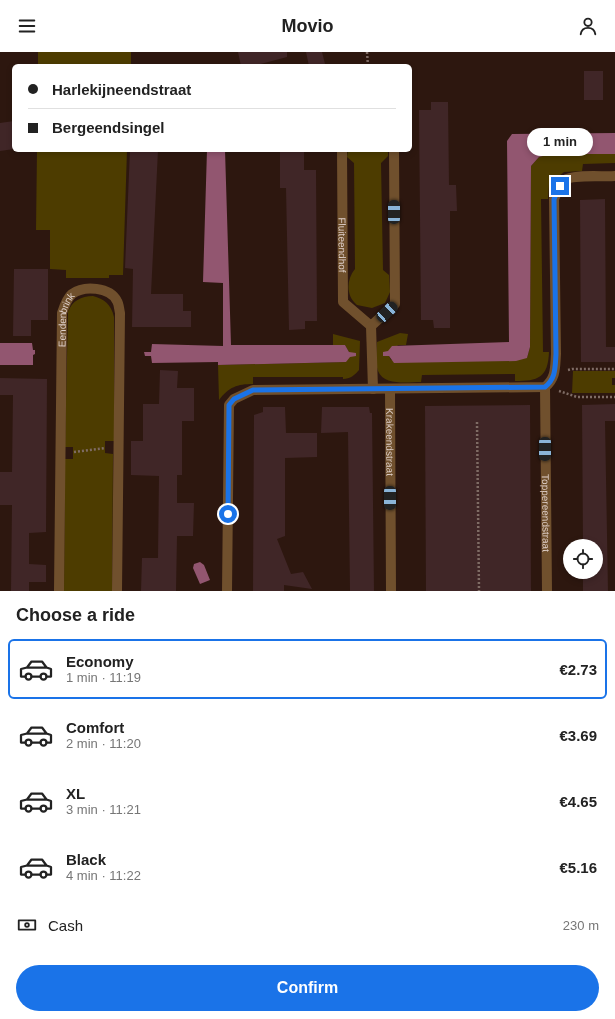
<!DOCTYPE html>
<meta charset="utf-8">
<style>
:root{--surface:#fff;--page:#f2f2f2;--text:#222;--muted:#767676;--line:#e0e0e0;--accent:#1a73e8}
body{margin:0;font-family:Arial,sans-serif;background:var(--page);color:var(--text);height:100vh;display:flex;flex-direction:column;font-size:15px;white-space:nowrap}
*{box-sizing:border-box;margin:0}
p{font-size:13px;color:var(--muted)}
.icon{flex:none;width:22px;height:22px;fill:none;stroke:currentColor;stroke-width:2;stroke-linecap:round;stroke-linejoin:round}
.map{position:relative;height:539px;overflow:hidden}
.panel{display:flex;flex-direction:column;background:var(--surface);flex:1}
.panel>*{flex:none}
.banner{position:absolute;left:12px;top:12px;width:400px;height:88px;border-radius:6px;box-shadow:0 2px 6px #0003;display:grid;align-content:center;height:88px;padding:0 16px;background:var(--surface)}
.fabs{position:absolute;left:563px;top:487px;display:grid;gap:8px}
.fabs a{display:grid;place-items:center;width:40px;height:40px;border-radius:50%;background:var(--surface);box-shadow:0 2px 6px #0003;font-size:20px}
.end{position:absolute;width:18px;height:18px;margin:-9px;border:5px solid #1a73e8;background:#fff;box-shadow:0 0 0 2px #fff}
.from{border-radius:50%}
.bubble{position:absolute;height:28px;border-radius:14px;background:var(--surface);box-shadow:0 2px 6px #0003;font-size:13px;font-weight:700;line-height:28px;text-align:center}
.car{position:absolute;width:12px;height:24px;margin:-12px -6px;border-radius:5px;box-shadow:0 0 3px 1px #0007;background:linear-gradient(#222 24%,#8ab4d8 0 40%,#222 0 76%,#8ab4d8 0 86%,#222 0)}
.banner b{display:flex;align-items:center;gap:14px;height:38px;font-size:15px}
.banner b+b{border-top:1px solid var(--line)}
.banner i{width:10px;height:10px;background:var(--text)}
ul{padding:0;list-style:none}
li{display:flex;align-items:center;gap:12px;height:60px;margin:0 8px 6px;padding:0 8px;border:2px solid transparent;border-radius:6px}
li div{flex:1}
li b{display:block;font-size:15px}
li em{font-style:normal;font-weight:700}
li.selected{border-color:var(--accent)}
li>.icon{width:36px;height:36px;stroke-width:1.5}
h2{padding:0 16px;font-size:18px;line-height:48px}
.pay{display:flex;align-items:center;gap:10px;height:44px;padding:0 16px;font-size:15px}
.pay p{margin-inline-start:auto}
.primary-button{display:flex;gap:8px;margin-top:auto;padding:8px 16px}
.primary-button a{flex:1;height:46px;border-radius:24px;background:var(--accent);color:#fff;font-size:16px;font-weight:700;line-height:46px;text-align:center}
header{display:flex;justify-content:space-between;align-items:center;height:52px;padding:0 16px;background:var(--surface);font-size:18px;font-weight:700}
.map>svg:first-child{display:block}
</style>
<header><svg class="icon" aria-label="menu" viewBox="0 0 24 24"><path d="M4 6h16M4 12h16M4 18h16"/></svg>Movio<svg class="icon" aria-label="person" viewBox="0 0 24 24"><circle cx="12" cy="8" r="4"/><path d="M4 21q1-7 8-7t8 7"/></svg></header>
<div class="map">
<svg width="615" height="539" viewBox="0 0 615 539">
<rect width="100%" height="100%" fill="#2d170f"/>
<g fill="#4d3c00">
<rect x="38" y="0" width="93" height="14"/>
<path d="M37 98H127L123 223H109V226H66V218L50 217V178H36Z"/>
<path d="M348 98H388V104L381 111 383 218 389 223 390 240 385 251 372 256 357 253C346 244 346 228 355 217L354 111 347 105Z"/>
<path d="M551 102H615V111L583 112 582 119 564 120 549 132 548 147H541L543 300H549C548 326 538 329 515 329V322L422 323 421 330C408 330 384 334 378 319 375 311 377 299 377 290L400 281 408 282 406 293H398L389 304 391 308 527 306 530 295 531 114 539 105Z"/>
<path d="M93 244C104 247 111 252 114 265V389H105V401L113 402 112 539H64L65 407H73V395H65L68 260C72 249 81 244 93 244Z"/>
<path d="M333 282 360 289 359 318C355 323 350 327 343 327V325H253V332C237 332 229 335 219 348L218 313 346 310 349 300 345 293H333Z"/>
<path d="M573 319H615V326H612V333H615V341H572Z"/>
</g>
<g fill="#925670">
<path d="M615 81V102H551L539 105 531 114 530 295 527 306 516 309 394 311 389 304H383V300L388 299 392 294 509 290 507 89 512 82Z"/>
<path d="M207 98H225L231 293H345L349 300 356 301V304L350 305 346 310 218 313V310L152 311 151 304H145L144 300H151L152 292 223 294V231L203 230Z"/>
<path d="M0 291H32L33 298H35V302L33 303V313H0Z"/>
<path d="M200 510 204 513 210 528 200 532 193 516 194 512Z"/>
</g>
<g fill="#402627">
<path d="M238 0H287V5L253 14H241Z"/>
<path d="M306 0H322L325 12 309 14Z"/>
<rect x="584" y="19" width="19" height="29"/>
<path d="M431 50H448L449 133H456L457 159H450V276H434L433 268H421L419 58H431Z"/>
<path d="M14 69V97L0 99V71Z"/>
<path d="M130 98H158L151 242H183V259H191V275H132L133 217 125 216Z"/>
<path d="M280 98H304V118H316L317 269H305V277L289 278 286 136H280Z"/>
<path d="M605 147 606 295H615V310H581L580 148Z"/>
<path d="M14 217H48V268H31V284H13Z"/>
<path d="M160 318 178 319 177 336H194V369H182V423H177V451H194L193 484H177L176 539H141L142 506H158L159 424 131 423V389H143V352H159Z"/>
<path d="M0 326 47 327 46 480 29 481V512L46 513V530H29V539H11L12 453H0V420H12L13 343H0Z"/>
<path d="M615 352V369H605L608 539H583V520H596V494H583L582 353Z"/>
<path d="M530 353 531 539H426L425 354Z"/>
<path d="M263 355H285L286 381H317V405L285 406V484L277 487 291 522 303 520 312 537 284 533V539H253L254 363 263 360Z"/>
<path d="M322 355H369L370 361H372L374 539H350L348 380 321 381Z"/>
</g>
<g fill="none" stroke-linecap="round" stroke-linejoin="round">
<g stroke="#7f6c65" stroke-width="2.5" stroke-dasharray="2 2" stroke-linecap="butt">
<path d="M367 0 368 14"/>
<path d="M568 318 572 317H615"/>
<path d="M559 339 577 345H615"/>
<path d="M477 370 479 539"/>
<path d="M74 400 105 396"/>
</g>
<g stroke="#70502d" stroke-width="10">
<path id="s1" d="M342 98 343 250 371 274 395 252 394 98"/>
<path d="M371 274 373 337"/>
<path id="s2" d="M545 335 547 539"/>
<path id="s3" d="M390 337 391 539"/>
<path id="s4" d="M59 539 62 261C64 255 67 246 72 242 84 233 110 235 117 249 119 252 119 257 120 261L117 539"/>
<path d="M227 539 229 353 234 347 253 338 545 335C556 326 555 316 556 302L554 147C557 140 560 133 565 128 572 122 605 125 615 124"/>
</g>
</g>
<g fill="none" stroke-linecap="round" stroke-linejoin="round">
<path stroke="#1a73e8" stroke-width="5" d="M228 462 229 353 234 347 253 338 545 335C556 326 555 316 556 302L554 147 560 134"/>
</g>
<g text-anchor="middle" stroke-width="3.5" stroke-linejoin="round" paint-order="stroke">
<g font-size="10" fill="#dfd0ca" stroke="#2d170f">
<text dy="4" stroke="none"><textPath href="#s1" startOffset="95">Fluiteendhof</textPath></text>
<text dy="4" stroke="none"><textPath href="#s4" startOffset="272">Eendenbrink</textPath></text>
<text dy="4" stroke="none"><textPath href="#s3" startOffset="53">Krakeendstraat</textPath></text>
<text dy="4" stroke="none"><textPath href="#s2" startOffset="126">Toppereendstraat</textPath></text>
</g>
</g>
</svg>
<div class="fabs">
<a><svg class="icon" aria-label="locate" viewBox="0 0 24 24"><circle cx="12" cy="12" r="6"/><path d="M12 2v4M12 18v4M2 12h4M18 12h4"/></svg></a>
</div>
<i class="end from" style="left:228px;top:462px"></i>
<i class="end" style="left:560px;top:134px"></i>
<div class="bubble" style="left:527px;top:76px;width:66px">1 min</div>
<i class="car" style="left:394px;top:160px;rotate:0deg"></i>
<i class="car" style="left:387px;top:260px;rotate:47deg"></i>
<i class="car" style="left:545px;top:397px;rotate:180deg"></i>
<i class="car" style="left:390px;top:446px;rotate:180deg"></i>
<div class="banner">
<b><i class="from"></i>Harlekijneendstraat</b>
<b><i></i>Bergeendsingel</b>
</div>
</div>
<section class="panel">
<h2>Choose a ride</h2>
<ul>
<li class="selected"><svg class="icon" aria-label="car" viewBox="0 0 24 24"><path d="M5 17H2v-5l4-1 3-4h7l3 4 3 1v5h-3M9 17h6M6 11h13"/><circle cx="7" cy="17" r="2"/><circle cx="17" cy="17" r="2"/></svg><div><b>Economy</b><p>1 min · 11:19</p></div><em>€2.73</em></li>
<li><svg class="icon" aria-label="car" viewBox="0 0 24 24"><path d="M5 17H2v-5l4-1 3-4h7l3 4 3 1v5h-3M9 17h6M6 11h13"/><circle cx="7" cy="17" r="2"/><circle cx="17" cy="17" r="2"/></svg><div><b>Comfort</b><p>2 min · 11:20</p></div><em>€3.69</em></li>
<li><svg class="icon" aria-label="car" viewBox="0 0 24 24"><path d="M5 17H2v-5l4-1 3-4h7l3 4 3 1v5h-3M9 17h6M6 11h13"/><circle cx="7" cy="17" r="2"/><circle cx="17" cy="17" r="2"/></svg><div><b>XL</b><p>3 min · 11:21</p></div><em>€4.65</em></li>
<li><svg class="icon" aria-label="car" viewBox="0 0 24 24"><path d="M5 17H2v-5l4-1 3-4h7l3 4 3 1v5h-3M9 17h6M6 11h13"/><circle cx="7" cy="17" r="2"/><circle cx="17" cy="17" r="2"/></svg><div><b>Black</b><p>4 min · 11:22</p></div><em>€5.16</em></li>
</ul>
<div class="pay"><svg class="icon" aria-label="cash" viewBox="0 0 24 24"><path d="M3 7h18v10H3z"/><circle cx="12" cy="12" r="2"/></svg>Cash<p>230 m</p></div>
<div class="primary-button"><a>Confirm</a></div>
</section>
